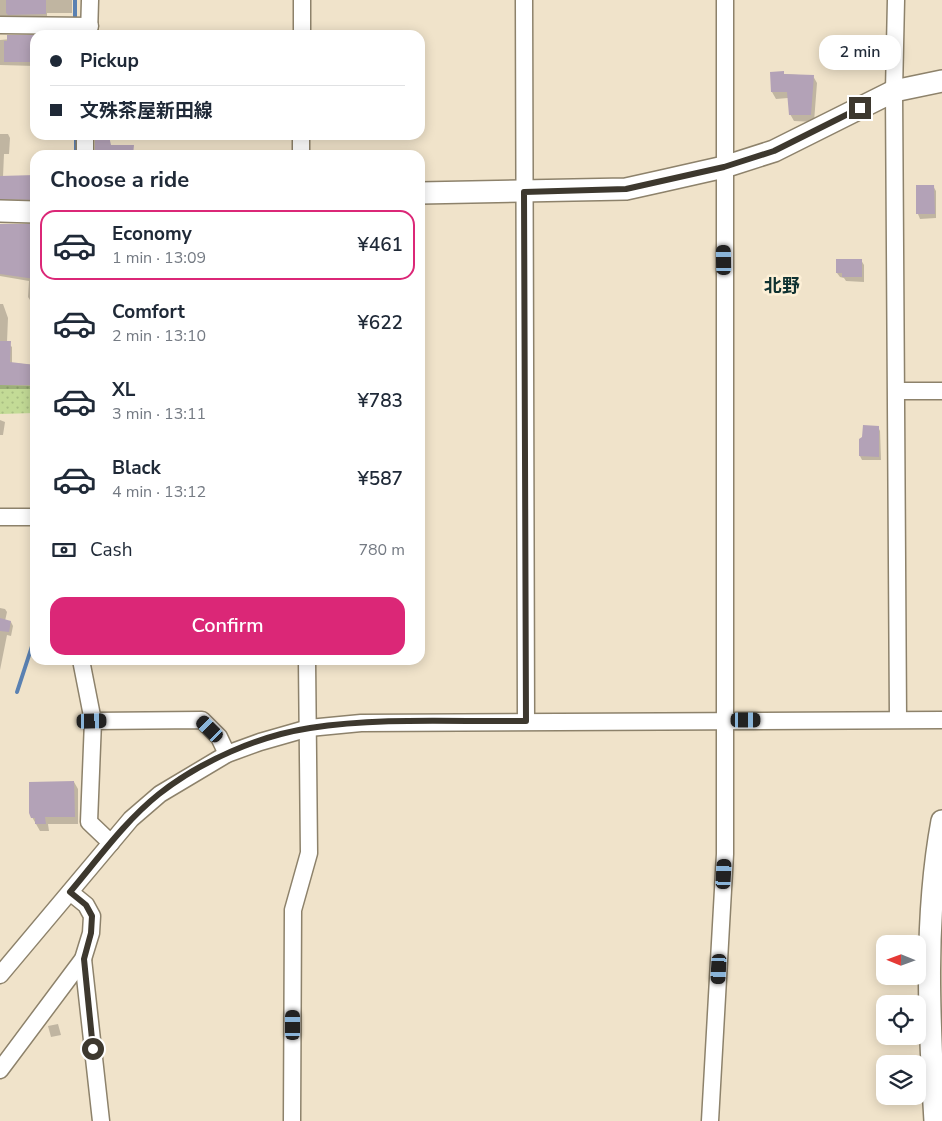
<!DOCTYPE html>
<meta charset="utf-8">
<style>
:root{--surface:#fff;--page:#f2f2f3;--text:#1f2937;--muted:#747a83;--line:#e0e1e3;--accent:#db2777}
body{margin:0;font-family:"Nunito Sans","Noto Sans JP",sans-serif;background:var(--page);color:var(--text);height:100vh;display:flex;flex-direction:column;font-size:19px;white-space:nowrap}
*{box-sizing:border-box;margin:0}
p{font-size:16px;color:var(--muted)}
.icon{flex:none;width:28px;height:28px;fill:none;stroke:currentColor;stroke-width:2;stroke-linecap:round;stroke-linejoin:round}
.map{position:relative;flex:1;overflow:hidden}
.details{position:absolute;left:30px;top:150px;width:395px;height:515px;display:flex;flex-direction:column;background:var(--surface);border-radius:15px;box-shadow:0 2px 12px #0003}
.details>*{flex:none}
.hud{position:absolute;left:30px;top:30px;width:395px;height:110px;border-radius:15px;box-shadow:0 2px 12px #0003;display:grid;align-content:center;height:110px;padding:0 20px;background:var(--surface)}
.needle{width:32px;rotate:271deg}
.buttons{position:absolute;left:876px;top:935px;display:grid;gap:10px}
.buttons a{display:grid;place-items:center;width:50px;height:50px;border-radius:10px;background:var(--surface);box-shadow:0 2px 12px #0003;font-size:25px}
.end{position:absolute;width:22px;height:22px;margin:-11px;border:6px solid #3d382e;background:#fff;box-shadow:0 0 0 2px #fff}
.from{border-radius:50%}
.bubble{position:absolute;height:35px;border-radius:15px;background:var(--surface);box-shadow:0 2px 12px #0003;font-size:16px;font-weight:600;line-height:35px;text-align:center}
.car{position:absolute;width:15px;height:30px;margin:-15px -8px;border-radius:6px;box-shadow:0 0 4px 1px #0007;background:linear-gradient(#222 24%,#8ab4d8 0 40%,#222 0 76%,#8ab4d8 0 86%,#222 0)}
.hud b{display:flex;align-items:center;gap:18px;height:48px;font-size:19px}
.hud b+b{border-top:1px solid var(--line)}
.hud i{width:12px;height:12px;background:var(--text)}
ul{padding:0;list-style:none}
li{display:flex;align-items:center;gap:15px;height:70px;margin:0 10px 8px;padding:0 10px;border:2px solid transparent;border-radius:15px}
li div{flex:1}
li b{display:block;font-size:19px}
li em{font-style:normal;font-weight:600}
li.selected{border-color:var(--accent)}
li>.icon{width:45px;height:45px;stroke-width:1.5}
h2{padding:0 20px;font-size:22px;line-height:60px}
.pay{display:flex;align-items:center;gap:12px;height:55px;padding:0 20px;font-size:19px}
.pay p{margin-inline-start:auto}
.button{display:flex;gap:10px;margin-top:auto;padding:10px 20px}
.button a{flex:1;height:58px;border-radius:15px;background:var(--accent);color:#fff;font-size:20px;font-weight:600;line-height:58px;text-align:center}
.map>svg:first-child{display:block}
</style>
<div class="map">
<svg width="942" height="1121" viewBox="0 0 942 1121">
<defs>
<pattern id="park-dots" width="8" height="8" patternUnits="userSpaceOnUse" patternTransform="scale(1.25)"><rect width="8" height="8" fill="#c3db96"/><path d="M2 2h.1M6 6h.1" fill="none" stroke="#a8bd82" stroke-width="1.8" stroke-linecap="round"/></pattern>
</defs>
<rect width="100%" height="100%" fill="#f0e3ca"/>
<path fill="url(#park-dots)" d="M0 385 35 386V413L0 414Z"/>
<g fill="#0003">
<path d="M0 0H72V13H47V17L11 18 10 16H0Z"/>
<path d="M35 37V66L0 65V40Z"/>
<path d="M771 73 813 76 817 83 814 122 794 121 790 114 788 98 776 99 772 92Z"/>
<path d="M0 134H8L10 138 9 154H4L3 177 35 176V203L0 202Z"/>
<path d="M917 186H933L936 191V218L920 219 918 214Z"/>
<path d="M0 224 35 226V301L30 300 28 297 29 281 0 276Z"/>
<path d="M861 260 864 265V282L846 281 844 278 840 277 837 273Z"/>
<path d="M0 304H3L8 318 7 342 12 347V363L35 365V389H0Z"/>
<path d="M0 420 5 422 3 435H0Z"/>
<path d="M878 427 880 431 881 460H862L860 456Z"/>
<path d="M0 608 5 609 7 612 5 621 11 622 13 626 11 636 7 635 0 670Z"/>
<path d="M74 782 78 789V824H48L49 831H40L32 817Z"/>
<path d="M58 1024 61 1035 51 1037 48 1026Z"/>
</g>
<g fill="none" stroke-linecap="round" stroke-linejoin="round">
<g stroke="#5a81b2" stroke-width="4">
<path d="M75 0V23"/>
<path d="M76 135V155"/>
<path d="M17 692 35 637"/>
</g>
</g>
<g fill="#b3a2b7">
<path d="M6 0H46V14L8 15 6 13Z"/>
<path d="M7 35H35V62H4V41H7Z"/>
<path d="M784 71V74L814 75 811 115H789L787 92H771L770 72Z"/>
<path d="M95 136H109L111 145H134L133 155H95Z"/>
<path d="M35 175V200L0 199V176Z"/>
<path d="M916 185H934L935 214H916Z"/>
<path d="M0 224H35V279L0 274Z"/>
<path d="M836 259H862V277H842V273H836Z"/>
<path d="M0 341H11L10 362 35 365V385H0Z"/>
<path d="M863 425 879 426V457L859 456V439L862 437Z"/>
<path d="M0 618 11 621 9 632 0 631Z"/>
<path d="M74 781 75 817H45L46 824H35V818H31L29 813V782Z"/>
</g>
<g fill="none" stroke-linecap="round" stroke-linejoin="round">
<defs>
<g id="minor">
<path d="M524 0 526 721"/>
<path d="M896 0 894 91 898 719"/>
<path d="M0 25 90 26"/>
<path d="M89 35 90 0"/>
<path d="M302 35V0"/>
<path d="M85 135V155"/>
<path d="M301 155V135"/>
<path d="M897 391H942"/>
<path d="M0 517H35"/>
<path d="M81 660 93 721"/>
<path d="M111 843 89 822 93 721 202 720 219 737 227 754"/>
<path d="M83 959 101 1121"/>
<path d="M0 975 131 819 160 794 227 754 260 742 309 728 361 723 942 720"/>
<path d="M0 1070 83 959 91 933 92 916 86 905 70 892"/>
<path d="M292 1121 293 910 309 853 307 660"/>
<path d="M710 1121 725 854V0"/>
</g>
<g id="major">
<path d="M420 193 626 189 662 181 724 167 774 151 894 91 942 81"/>
<path d="M0 211 35 212"/>
<path d="M935 1121C929 1021 924 919 942 821"/>
</g>
</defs>
<use href="#minor" stroke="#8d826b" stroke-width="19"/>
<use href="#major" stroke="#8d826b" stroke-width="24"/>
<use href="#minor" stroke="#fff" stroke-width="16"/>
<use href="#major" stroke="#fff" stroke-width="21"/>
</g>
<g fill="none" stroke-linecap="round" stroke-linejoin="round">
<path stroke="#3d382e" stroke-width="6" d="M93 1049 84 959 91 933 92 916 86 905 70 892C98 859 125 821 159 794 201 761 258 736 310 728 381 717 455 722 526 721L524 192 626 189 724 167 774 151 860 108"/>
</g>
<g text-anchor="middle" stroke-width="5" stroke-linejoin="round" paint-order="stroke">
<g font-size="18" font-weight="bold" fill="#0e3131" stroke="#fdf0d7">
<text x="782" y="292">北野</text>
</g>
</g>
</svg>
<div class="buttons">
<a><svg class="needle" viewBox="-14 -14 28 28"><path d="M0-13l5 13h-10z" fill="#e53935"/><path d="M0 13l5-13h-10z" fill="#747a83"/></svg></a>
<a><svg class="icon" aria-label="locate" viewBox="0 0 24 24"><circle cx="12" cy="12" r="6"/><path d="M12 2v4M12 18v4M2 12h4M18 12h4"/></svg></a>
<a><svg class="icon" aria-label="layers" viewBox="0 0 24 24"><path d="M12 4l9 5-9 5-9-5zM3 14l9 5 9-5"/></svg></a>
</div>
<i class="end from" style="left:93px;top:1049px"></i>
<i class="end" style="left:860px;top:108px"></i>
<div class="bubble" style="left:819px;top:35px;width:82px">2 min</div>
<i class="car" style="left:724px;top:260px;rotate:359deg"></i>
<i class="car" style="left:746px;top:720px;rotate:90deg"></i>
<i class="car" style="left:92px;top:721px;rotate:89deg"></i>
<i class="car" style="left:210px;top:729px;rotate:315deg"></i>
<i class="car" style="left:724px;top:874px;rotate:3deg"></i>
<i class="car" style="left:719px;top:969px;rotate:183deg"></i>
<i class="car" style="left:293px;top:1025px;rotate:0deg"></i>
<div class="hud">
<b><i class="from"></i>Pickup</b>
<b><i></i>文殊茶屋新田線</b>
</div>
<section class="details">
<h2>Choose a ride</h2>
<ul>
<li class="selected"><svg class="icon" aria-label="car" viewBox="0 0 24 24"><path d="M5 17H2v-5l4-1 3-4h7l3 4 3 1v5h-3M9 17h6M6 11h13"/><circle cx="7" cy="17" r="2"/><circle cx="17" cy="17" r="2"/></svg><div><b>Economy</b><p>1 min · 13:09</p></div><em>¥461</em></li>
<li><svg class="icon" aria-label="car" viewBox="0 0 24 24"><path d="M5 17H2v-5l4-1 3-4h7l3 4 3 1v5h-3M9 17h6M6 11h13"/><circle cx="7" cy="17" r="2"/><circle cx="17" cy="17" r="2"/></svg><div><b>Comfort</b><p>2 min · 13:10</p></div><em>¥622</em></li>
<li><svg class="icon" aria-label="car" viewBox="0 0 24 24"><path d="M5 17H2v-5l4-1 3-4h7l3 4 3 1v5h-3M9 17h6M6 11h13"/><circle cx="7" cy="17" r="2"/><circle cx="17" cy="17" r="2"/></svg><div><b>XL</b><p>3 min · 13:11</p></div><em>¥783</em></li>
<li><svg class="icon" aria-label="car" viewBox="0 0 24 24"><path d="M5 17H2v-5l4-1 3-4h7l3 4 3 1v5h-3M9 17h6M6 11h13"/><circle cx="7" cy="17" r="2"/><circle cx="17" cy="17" r="2"/></svg><div><b>Black</b><p>4 min · 13:12</p></div><em>¥587</em></li>
</ul>
<div class="pay"><svg class="icon" aria-label="cash" viewBox="0 0 24 24"><path d="M3 7h18v10H3z"/><circle cx="12" cy="12" r="2"/></svg>Cash<p>780 m</p></div>
<div class="button"><a>Confirm</a></div>
</section>
</div>
